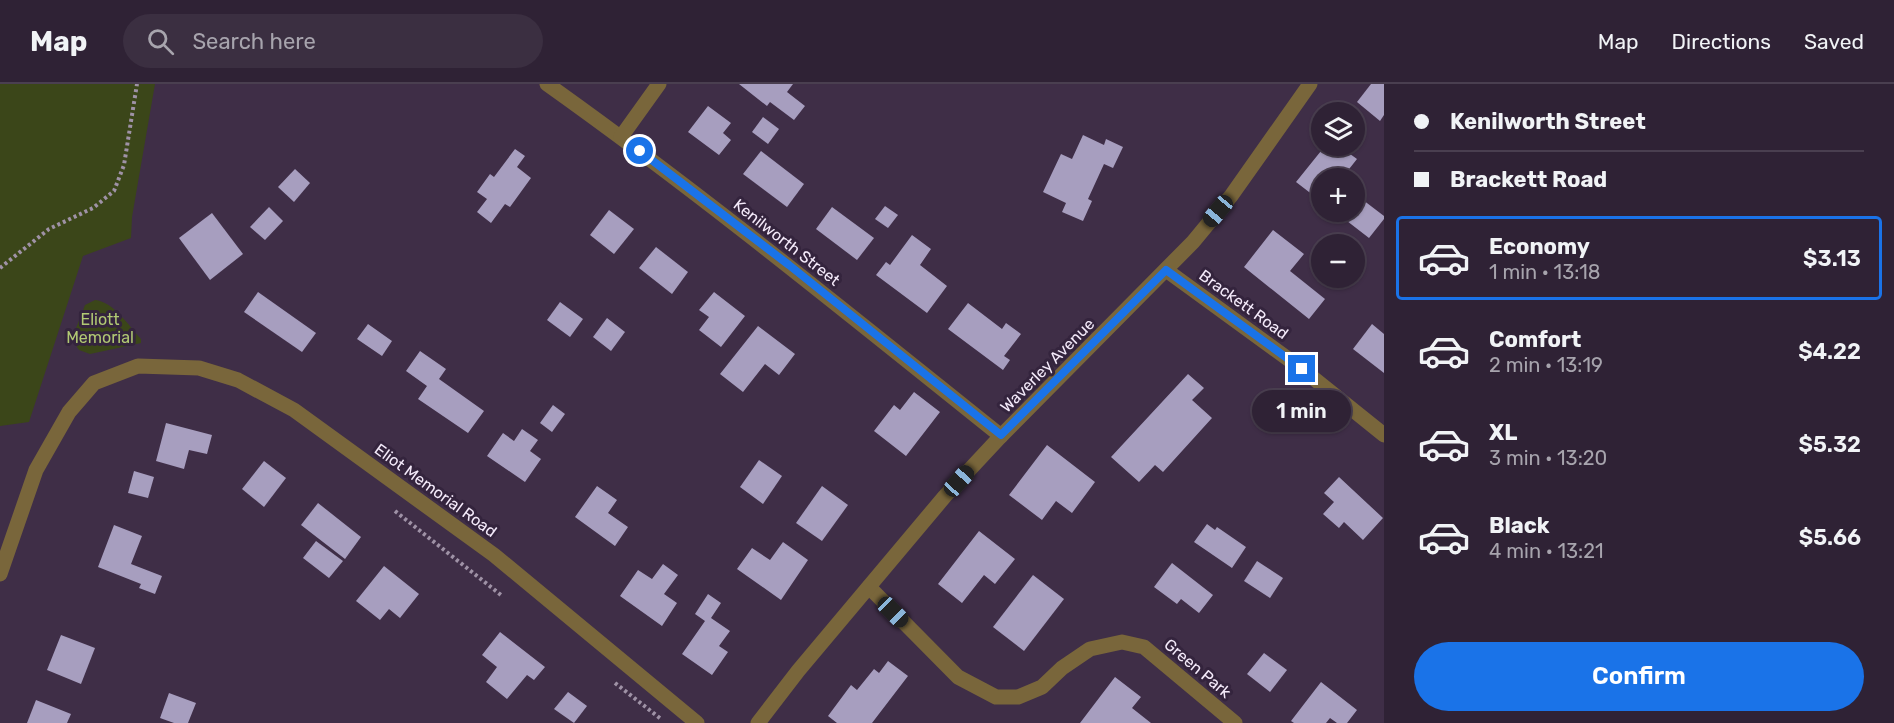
<!DOCTYPE html>
<meta charset="utf-8">
<style>
:root{--surface:#2f2235;--page:#3b2f41;--text:#f1f3f6;--muted:#a7a4ad;--line:#4a3f50;--accent:#1a73e8}
body{margin:0;font-family:Rubik,sans-serif;background:var(--page);color:var(--text);height:100vh;display:flex;flex-direction:column;font-size:22px;white-space:nowrap}
*{box-sizing:border-box;margin:0}
p{font-size:20px;color:var(--muted)}
.icon{flex:none;width:33px;height:33px;fill:none;stroke:currentColor;stroke-width:2;stroke-linecap:round;stroke-linejoin:round}
.map{position:relative;flex:1;overflow:hidden}
.side{display:flex;flex-direction:column;background:var(--surface);width:510px}
.side>*{flex:none}
.top-card{display:grid;align-content:center;height:132px;padding:0 30px;background:var(--surface)}
.buttons{position:absolute;left:1311px;top:18px;display:grid;gap:12px}
.buttons a{display:grid;place-items:center;width:54px;height:54px;border-radius:50%;background:var(--surface);box-shadow:0 2px 4px #0004,0 0 0 2px var(--line);font-size:30px}
.end{position:absolute;width:27px;height:27px;margin:-14px;border:8px solid #1a73e8;background:#fff;box-shadow:0 0 0 3px #fff}
.from{border-radius:50%}
.bubble{position:absolute;height:42px;border-radius:21px;background:var(--surface);box-shadow:0 2px 4px #0004,0 0 0 2px var(--line);font-size:20px;font-weight:600;line-height:42px;text-align:center}
.car{position:absolute;width:18px;height:36px;margin:-18px -9px;border-radius:8px;box-shadow:0 0 4px 2px #0007;background:linear-gradient(#222 24%,#8ab4d8 0 40%,#222 0 76%,#8ab4d8 0 86%,#222 0)}
.top-card b{display:flex;align-items:center;gap:21px;height:57px;font-size:22px}
.top-card b+b{border-top:2px solid var(--line)}
.top-card i{width:15px;height:15px;background:var(--text)}
ul{padding:0;list-style:none}
li{display:flex;align-items:center;gap:18px;height:84px;margin:0 12px 9px;padding:0 18px;border:3px solid transparent;border-radius:6px}
li div{flex:1}
li b{display:block;font-size:22px}
li em{font-style:normal;font-weight:600}
li.current{border-color:var(--accent)}
li>.icon{width:54px;height:54px;stroke-width:1.5}
.cta{display:flex;gap:12px;margin-top:auto;padding:12px 30px}
.cta a{flex:1;height:69px;border-radius:36px;background:var(--accent);color:#fff;font-size:24px;font-weight:600;line-height:69px;text-align:center}
header{display:flex;align-items:center;gap:36px;box-sizing:border-box;height:84px;padding:0 30px;background:var(--surface);border-bottom:2px solid var(--line)}
header strong{font-size:28px}
nav{display:flex;gap:33px;margin-inline-start:auto;font-size:21px}
.search{width:420px;height:54px;background:var(--page);display:flex;align-items:center;gap:15px;box-sizing:border-box;padding:0 21px;border-radius:33px;color:var(--muted);font-size:22px}
main{display:flex;flex:1;min-height:0}
.map>svg:first-child{display:block}
</style>
<header>
<strong>Map</strong>
<div class="search"><svg class="icon" aria-label="search" viewBox="0 0 24 24"><circle cx="10" cy="10" r="6"/><path d="M15 15l6 6"/></svg>Search here</div>
<nav><a>Map</a><a>Directions</a><a>Saved</a></nav>
</header>
<main>
<div class="map">
<svg width="1384" height="639" viewBox="0 0 1384 639">
<rect width="100%" height="100%" fill="#3f2e47"/>
<g fill="#3b4619">
<path d="M0 0H155L132 133 131 154 83 172 29 338 0 342Z"/>
<path d="M95 216C114 218 129 242 141 255V259L90 270 79 266 75 260 73 252 85 221Z"/>
</g>
<g fill="#a79ebf">
<path d="M739 0H793L787 8 805 22 794 36 770 18 767 22Z"/>
<path d="M1371 0H1384V31L1380 37 1357 18Z"/>
<path d="M708 22 731 39 723 49 731 56 719 71 688 48Z"/>
<path d="M763 33 779 45 768 60 752 48Z"/>
<path d="M1083 51 1104 61 1106 55 1123 63 1113 84 1104 80 1088 115 1092 117 1083 137 1062 128 1066 119 1043 108 1061 70 1072 75Z"/>
<path d="M1325 62H1339L1357 75 1342 94H1322V118L1296 98Z"/>
<path d="M515 65 525 72 517 83 531 94 510 123 505 120 491 139 477 128 487 115 477 108 490 90 494 93Z"/>
<path d="M761 67 804 100 787 123 743 90Z"/>
<path d="M295 85 310 99 294 118 278 103Z"/>
<path d="M1363 116 1384 132V135L1369 154 1347 137Z"/>
<path d="M885 122 898 131 888 144 875 135Z"/>
<path d="M269 123 283 137 265 156 250 143Z"/>
<path d="M832 123 874 154 857 176 816 145Z"/>
<path d="M609 126 634 145 614 170 590 151Z"/>
<path d="M212 129 243 170 210 196 179 154Z"/>
<path d="M1273 146 1304 170 1290 187 1325 215 1309 235 1244 183Z"/>
<path d="M912 151 931 165 920 181 947 202 927 229 876 191 886 178 890 181Z"/>
<path d="M656 163 688 188 672 210 639 184Z"/>
<path d="M258 208 316 249 302 268 244 228Z"/>
<path d="M714 208 745 232 721 263 699 246 709 233 699 226Z"/>
<path d="M560 218 583 235 570 253 547 236Z"/>
<path d="M968 219 1002 245 1006 239 1021 250 1004 272 1010 276 1003 286 948 245Z"/>
<path d="M607 234 625 248 611 267 593 253Z"/>
<path d="M368 240 392 257 382 272 357 255Z"/>
<path d="M1372 240 1384 250V289L1353 265Z"/>
<path d="M758 242 795 270 779 291 765 280 743 308 720 290Z"/>
<path d="M420 267 446 285 439 295 484 327 468 349 418 315 427 302 406 287Z"/>
<path d="M1188 290 1204 304 1192 316 1212 334 1163 388 1155 381 1139 398 1111 373Z"/>
<path d="M914 308 940 328 906 372 874 347 894 321 900 326Z"/>
<path d="M553 321 565 330 552 348 540 339Z"/>
<path d="M166 339 212 351 207 370 189 366 184 385 156 377Z"/>
<path d="M522 345 538 356 530 367 541 375 525 398 487 372 503 349 514 357Z"/>
<path d="M1047 361 1095 398 1072 429 1056 417 1042 436 1009 411Z"/>
<path d="M759 376 782 392 763 420 740 403Z"/>
<path d="M264 377 286 394 264 423 242 405Z"/>
<path d="M134 387 154 393 148 414 128 409Z"/>
<path d="M1339 393 1383 434 1363 456 1344 438 1339 444 1323 430 1334 418 1324 409Z"/>
<path d="M597 402 617 416 608 429 628 443 615 462 575 433Z"/>
<path d="M822 402 848 421 822 457 796 439Z"/>
<path d="M318 419 361 453 345 475 301 441Z"/>
<path d="M1207 440 1215 446 1217 443 1246 463 1232 484 1194 458Z"/>
<path d="M114 441 142 452 131 480 162 492 155 510 139 504 141 500 98 483Z"/>
<path d="M979 447 1015 475 995 500 984 491 962 519 938 500Z"/>
<path d="M316 457 343 477 329 494 303 474Z"/>
<path d="M783 458 808 476 781 516 737 485 752 464 770 476Z"/>
<path d="M1257 477 1283 494 1270 514 1244 497Z"/>
<path d="M1172 479 1213 511 1199 529 1181 515 1177 520 1154 503Z"/>
<path d="M663 480 678 491 664 510 677 519 662 542 620 512 638 486 652 495Z"/>
<path d="M384 482 419 510 400 534 389 525 380 536 356 517Z"/>
<path d="M1033 491 1064 515 1024 567 993 543Z"/>
<path d="M708 510 721 519 711 534 730 547 719 562 728 568 712 591 682 570 705 537 695 530Z"/>
<path d="M500 548 545 583 534 596 527 591 507 615 486 598 497 583 482 571Z"/>
<path d="M61 551 95 564 81 600 47 586Z"/>
<path d="M1264 569 1287 586 1270 608 1247 590Z"/>
<path d="M888 577 908 592 872 639H837L828 632 851 601 857 606 874 585 879 589Z"/>
<path d="M1115 593 1141 613 1132 624 1151 639H1080Z"/>
<path d="M1321 598 1357 626 1347 639H1337L1330 634 1326 639H1294L1291 637Z"/>
<path d="M568 608 587 622 574 639 554 625Z"/>
<path d="M169 609 196 619 188 639H174L160 634Z"/>
<path d="M36 616 71 630 67 639H27Z"/>
</g>
<g fill="none" stroke-linecap="round" stroke-linejoin="round">
<g stroke="#9f92a6" stroke-width="4" stroke-dasharray="3 3" stroke-linecap="butt">
<path d="M0 184 49 145 93 124 114 107 124 81 137 0"/>
<path d="M395 427 501 511"/>
<path d="M615 599 661 635"/>
</g>
<g stroke="#79663b" stroke-width="15">
<path d="M547 0C703 111 851 232 1001 352"/>
<path d="M621 53 659 0"/>
<path d="M1166 186 1302 285 1384 351"/>
<path d="M0 490 36 386 69 328 94 299 138 282 199 284 238 296 294 326 494 471 697 639"/>
<path d="M869 503 958 593 996 613H1018L1042 603 1062 584 1090 565 1122 558 1144 563 1235 639"/>
</g>
<path stroke="#79663b" stroke-width="15" d="M758 639 798 587 945 412 1001 352 1193 158 1231 112 1310 0"/>
</g>
<g fill="none" stroke-linecap="round" stroke-linejoin="round">
<path stroke="#1a73e8" stroke-width="8" d="M640 67 789 181 1001 351 1166 186 1302 285"/>
</g>
<g text-anchor="middle" stroke-width="6" stroke-linejoin="round" paint-order="stroke">
<g font-size="16" fill="#f4eafa" stroke="#34243d">
<text transform="translate(787 158) rotate(38)" y="6">Kenilworth Street</text>
<text transform="translate(1244 220) rotate(36)" y="6">Brackett Road</text>
<text transform="translate(1047 281) rotate(-45)" y="6">Waverley Avenue</text>
<text transform="translate(436 406) rotate(36)" y="6">Eliot Memorial Road</text>
<text transform="translate(1198 584) rotate(40)" y="6">Green Park</text>
</g>
<g font-size="16" fill="#b2ca74" stroke="#34243d">
<text x="100" y="241">Eliott<tspan x="100" dy="18">Memorial</tspan></text>
</g>
</g>
</svg>
<div class="buttons">
<a><svg class="icon" aria-label="layers" viewBox="0 0 24 24"><path d="M12 4l9 5-9 5-9-5zM3 14l9 5 9-5"/></svg></a>
<a>+</a>
<a>−</a>
</div>
<i class="end from" style="left:640px;top:67px"></i>
<i class="end" style="left:1302px;top:285px"></i>
<div class="bubble" style="left:1252px;top:306px;width:99px">1 min</div>
<i class="car" style="left:1218px;top:127px;rotate:220deg"></i>
<i class="car" style="left:959px;top:397px;rotate:42deg"></i>
<i class="car" style="left:893px;top:528px;rotate:135deg"></i>
</div>
<section class="side">
<div class="top-card">
<b><i class="from"></i>Kenilworth Street</b>
<b><i></i>Brackett Road</b>
</div>
<ul>
<li class="current"><svg class="icon" aria-label="car" viewBox="0 0 24 24"><path d="M5 17H2v-5l4-1 3-4h7l3 4 3 1v5h-3M9 17h6M6 11h13"/><circle cx="7" cy="17" r="2"/><circle cx="17" cy="17" r="2"/></svg><div><b>Economy</b><p>1 min · 13:18</p></div><em>$3.13</em></li>
<li><svg class="icon" aria-label="car" viewBox="0 0 24 24"><path d="M5 17H2v-5l4-1 3-4h7l3 4 3 1v5h-3M9 17h6M6 11h13"/><circle cx="7" cy="17" r="2"/><circle cx="17" cy="17" r="2"/></svg><div><b>Comfort</b><p>2 min · 13:19</p></div><em>$4.22</em></li>
<li><svg class="icon" aria-label="car" viewBox="0 0 24 24"><path d="M5 17H2v-5l4-1 3-4h7l3 4 3 1v5h-3M9 17h6M6 11h13"/><circle cx="7" cy="17" r="2"/><circle cx="17" cy="17" r="2"/></svg><div><b>XL</b><p>3 min · 13:20</p></div><em>$5.32</em></li>
<li><svg class="icon" aria-label="car" viewBox="0 0 24 24"><path d="M5 17H2v-5l4-1 3-4h7l3 4 3 1v5h-3M9 17h6M6 11h13"/><circle cx="7" cy="17" r="2"/><circle cx="17" cy="17" r="2"/></svg><div><b>Black</b><p>4 min · 13:21</p></div><em>$5.66</em></li>
</ul>
<div class="cta"><a>Confirm</a></div>
</section>
</main>
